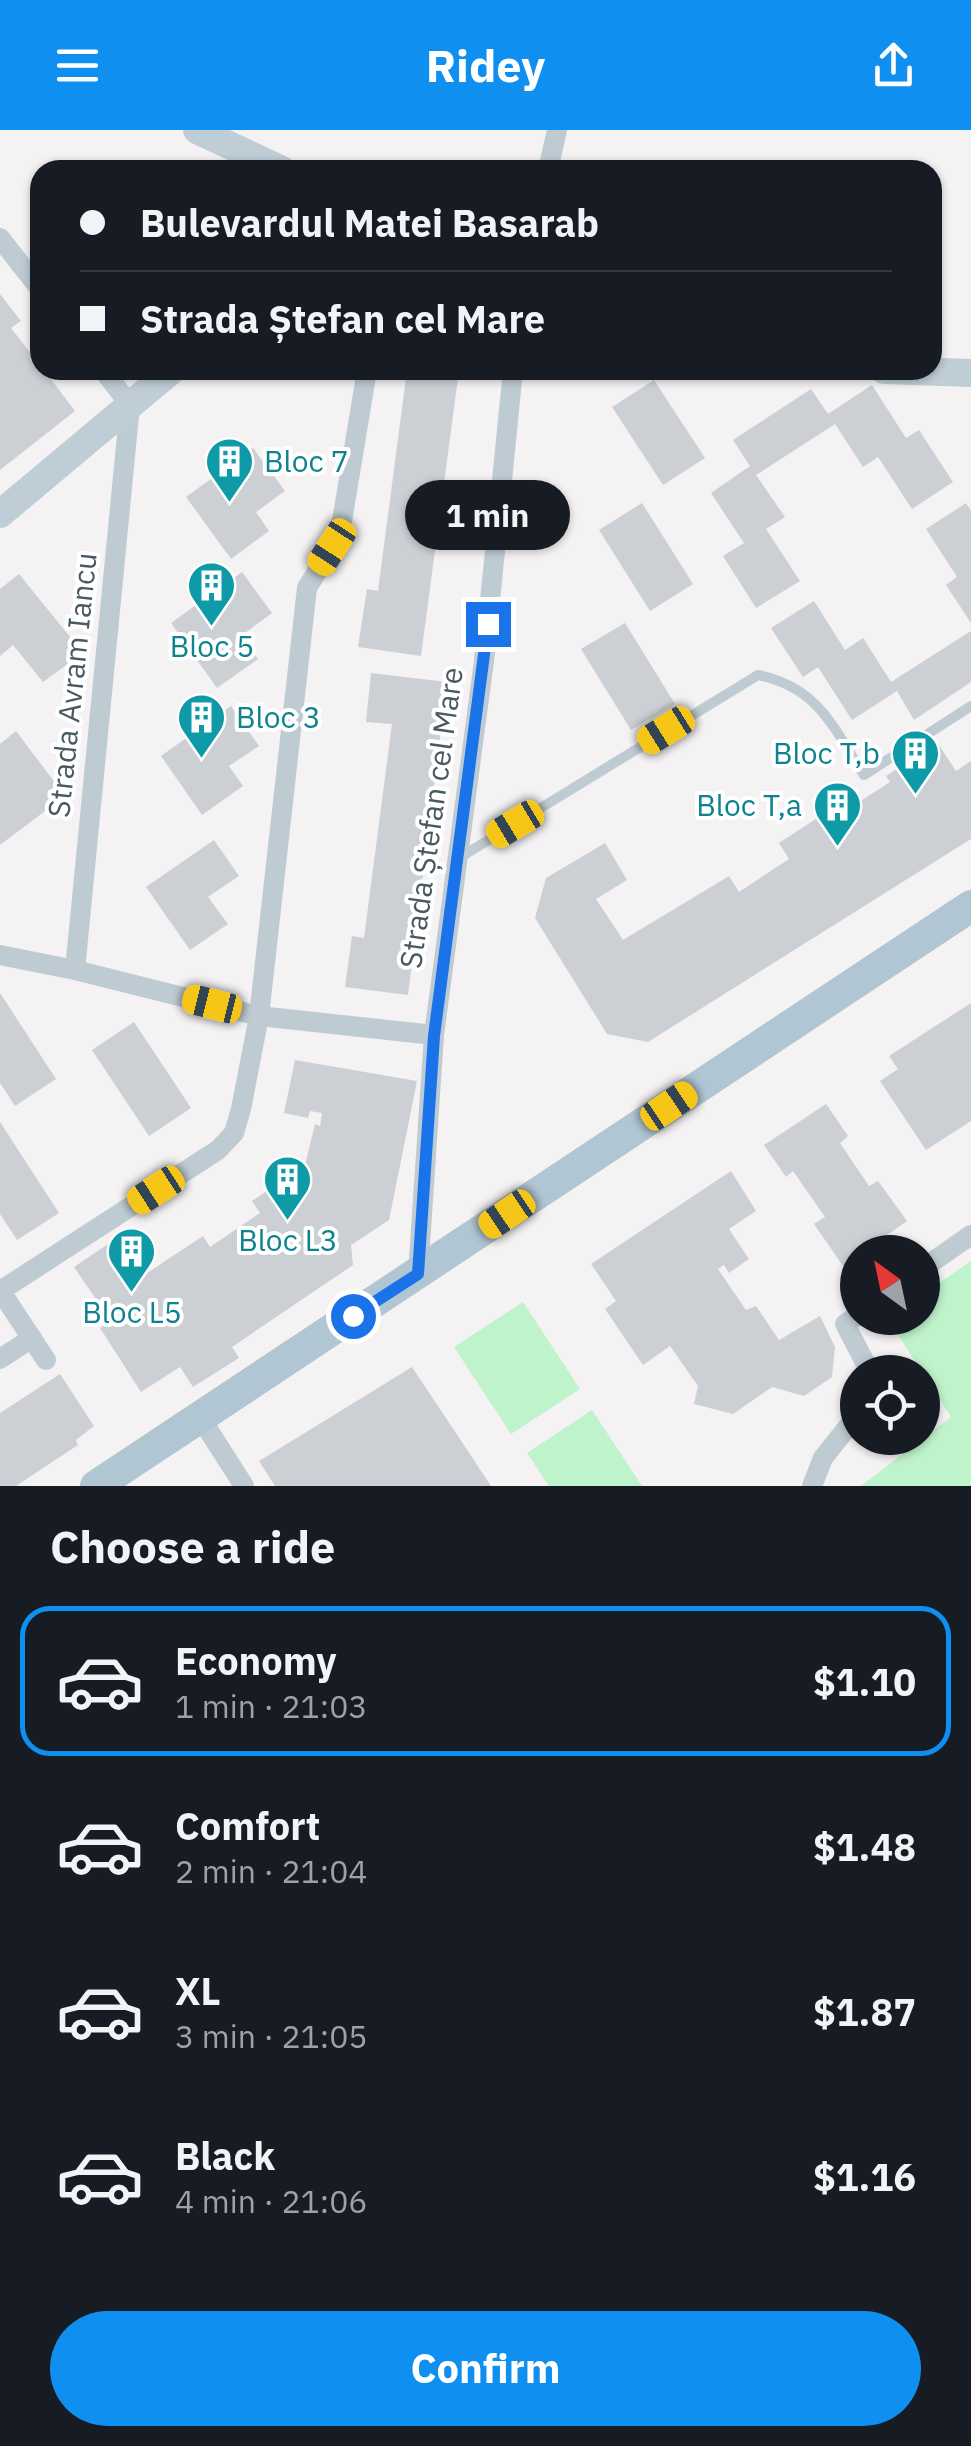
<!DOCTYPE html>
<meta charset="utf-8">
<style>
:root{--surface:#171b24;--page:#20242c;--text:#f1f3f6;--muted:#9ea1a6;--line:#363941;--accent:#0f90f1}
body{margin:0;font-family:"IBM Plex Sans",sans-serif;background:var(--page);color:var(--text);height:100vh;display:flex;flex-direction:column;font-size:38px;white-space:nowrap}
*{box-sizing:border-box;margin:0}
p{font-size:32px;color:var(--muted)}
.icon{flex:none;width:55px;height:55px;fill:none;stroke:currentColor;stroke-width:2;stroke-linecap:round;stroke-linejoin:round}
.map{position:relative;height:1356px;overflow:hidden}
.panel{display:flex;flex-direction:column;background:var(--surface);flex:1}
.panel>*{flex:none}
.guide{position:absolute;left:30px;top:30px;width:912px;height:220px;border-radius:30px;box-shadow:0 2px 8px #0004;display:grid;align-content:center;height:220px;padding:0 50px;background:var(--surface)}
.needle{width:65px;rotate:327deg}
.controls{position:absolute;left:840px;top:1105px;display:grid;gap:20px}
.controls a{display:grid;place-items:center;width:100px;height:100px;border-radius:50%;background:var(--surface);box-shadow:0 2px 8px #0004;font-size:50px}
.end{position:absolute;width:45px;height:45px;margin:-22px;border:12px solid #1a73e8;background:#fff;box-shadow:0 0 0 5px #fff}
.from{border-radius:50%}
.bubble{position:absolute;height:70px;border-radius:35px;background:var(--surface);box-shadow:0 2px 8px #0004;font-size:32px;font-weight:700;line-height:70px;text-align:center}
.car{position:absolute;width:30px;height:60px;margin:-30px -15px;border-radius:12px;box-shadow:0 0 8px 2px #0007;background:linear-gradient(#f5c518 24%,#345 0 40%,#f5c518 0 76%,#345 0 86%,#f5c518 0)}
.guide b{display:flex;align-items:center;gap:35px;height:95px;font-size:38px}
.guide b+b{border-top:2px solid var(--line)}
.guide i{width:25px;height:25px;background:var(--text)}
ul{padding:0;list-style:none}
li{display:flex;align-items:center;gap:30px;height:150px;margin:0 20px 15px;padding:0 30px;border:5px solid transparent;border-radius:30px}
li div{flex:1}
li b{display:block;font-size:38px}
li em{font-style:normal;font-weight:700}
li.on{border-color:var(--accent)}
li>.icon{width:90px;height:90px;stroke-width:1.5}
h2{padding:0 50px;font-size:45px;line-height:120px}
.action{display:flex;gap:20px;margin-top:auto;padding:20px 50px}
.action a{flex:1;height:115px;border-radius:60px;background:var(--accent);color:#fff;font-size:40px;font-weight:700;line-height:115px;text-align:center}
header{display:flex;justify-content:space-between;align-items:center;height:130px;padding:0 50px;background:var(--accent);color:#fff;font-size:45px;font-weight:700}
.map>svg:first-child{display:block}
</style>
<header><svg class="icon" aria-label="menu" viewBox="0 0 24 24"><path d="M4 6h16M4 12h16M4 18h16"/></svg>Ridey<svg class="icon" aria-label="share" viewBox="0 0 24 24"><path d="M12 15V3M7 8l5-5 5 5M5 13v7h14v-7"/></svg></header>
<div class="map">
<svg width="971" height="1356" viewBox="0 0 971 1356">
<rect width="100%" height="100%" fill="#f4f2f2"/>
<g fill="#bff3cc">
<path d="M971 1131V1356H861L951 1287 887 1188H922L923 1164Z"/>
<path d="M523 1172 580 1259 511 1304 454 1217Z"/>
<path d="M592 1280 642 1356H549L527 1323Z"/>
</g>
<g fill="#ccd0d4">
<path d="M0 164 21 191 11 198 40 235V240H44L75 281 0 340Z"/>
<path d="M378 240H459L421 526 358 517 367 459 378 461 406 248 378 244Z"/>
<path d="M654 250 705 328 663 355 612 277Z"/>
<path d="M872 255 906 308 919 300 953 352 912 379 878 327 863 337 835 294 756 345 785 387 766 399 800 451 756 478 723 426 744 413 711 363 750 336 733 310 811 259 828 284Z"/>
<path d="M253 318 285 361 256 382 269 401 231 429 186 367Z"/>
<path d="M642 373 693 454 650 481 599 400Z"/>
<path d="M966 373 971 381V493L946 455 957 447 926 399Z"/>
<path d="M242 442 272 483 241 506 258 529 217 558 171 493Z"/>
<path d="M19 444 83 523 43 552 13 515 0 526V459Z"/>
<path d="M814 471 845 520 863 508 891 552 971 501V552L914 590 897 561 852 590 818 537 803 547 771 498Z"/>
<path d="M625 493 675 574 631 600 581 519Z"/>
<path d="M371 543 447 552 408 865 345 857 352 806 364 808 392 594 366 592Z"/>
<path d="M231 576 259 616 229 636 243 656 202 685 161 626Z"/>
<path d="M16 601 65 666 0 715V614Z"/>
<path d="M937 612 956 641 971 631V709L648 912 607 904 535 788 546 748 605 713 627 750 596 769 623 810 729 746 739 762 789 729 779 713 828 681 833 689 890 652 886 646Z"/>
<path d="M214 710 239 746 208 767 228 794 190 820 146 757Z"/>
<path d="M0 863 56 949 15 976 0 953Z"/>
<path d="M971 873V991L926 1020 880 951 898 939 889 926Z"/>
<path d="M134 892 191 978 149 1006 92 920Z"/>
<path d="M295 930 417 951 389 1090 351 1115 353 1135 232 1217 239 1228 193 1257 180 1237 141 1262 100 1198 111 1191 74 1137 123 1104 138 1127 133 1131 144 1145 203 1106 210 1117 260 1083 252 1071 305 1035 315 994 320 996 322 983 310 981 308 988 284 983Z"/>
<path d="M826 974 848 1006 840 1013 869 1056 878 1051 907 1091 843 1136 814 1094 825 1087 793 1041 786 1047 764 1015Z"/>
<path d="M0 992 59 1083 17 1110 0 1084Z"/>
<path d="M731 1041 756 1081 729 1099 749 1129 729 1143 724 1135 718 1139 746 1180 756 1176 779 1210 820 1186 835 1217 832 1247 804 1266 772 1257 733 1284 694 1274 698 1256 670 1216 643 1235 605 1179 616 1171 591 1134Z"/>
<path d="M412 1237 491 1356H275L259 1331Z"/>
<path d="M60 1244 94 1296 76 1310 78 1315 16 1356H0V1283Z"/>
</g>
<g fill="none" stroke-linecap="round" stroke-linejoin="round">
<path stroke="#bfcbd2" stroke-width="10" d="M459 728 758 545C818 557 833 597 864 645L971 576"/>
<g stroke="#bfcbd2" stroke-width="20">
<path d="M548 40 557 0"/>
<path d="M0 108 40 159"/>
<path d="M0 825 75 840 259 886 434 905"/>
<path d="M75 840 130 275 103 240"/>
<path d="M922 1139 971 1105"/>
<path d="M418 1144 434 905 484 531 513 240"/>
<path d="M0 1160 46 1230"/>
<path d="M0 1161 218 1020 234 1003 241 979 259 886 307 458 332 417 342 391 367 240"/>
<path d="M858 1185 845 1194 870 1242"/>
<path d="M0 1229 32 1208"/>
<path d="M200 1287 244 1356"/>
<path d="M812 1356 823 1328 858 1284"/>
</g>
<g stroke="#bfcdd6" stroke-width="28">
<path d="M197 0 282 40"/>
<path d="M884 240 971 243"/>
<path d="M0 384 172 240"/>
</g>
<path stroke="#b0c6d2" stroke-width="32" d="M96 1356 971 776"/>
</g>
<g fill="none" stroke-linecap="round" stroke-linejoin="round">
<path stroke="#1a73e8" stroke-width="12" d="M353 1186 418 1144 434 906 488 494"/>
</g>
<defs>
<symbol id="building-pin" viewBox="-11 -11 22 30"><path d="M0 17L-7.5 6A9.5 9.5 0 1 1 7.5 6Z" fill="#0f9aa8" stroke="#fff"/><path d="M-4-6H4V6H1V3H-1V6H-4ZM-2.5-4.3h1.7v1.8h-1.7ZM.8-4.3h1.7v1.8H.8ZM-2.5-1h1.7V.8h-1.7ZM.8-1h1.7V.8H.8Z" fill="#fff"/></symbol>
</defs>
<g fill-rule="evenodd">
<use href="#building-pin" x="202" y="304" width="55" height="75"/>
<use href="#building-pin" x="184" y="428" width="55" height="75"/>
<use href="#building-pin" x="174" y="560" width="55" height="75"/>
<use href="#building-pin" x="888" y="596" width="55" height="75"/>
<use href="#building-pin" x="810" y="648" width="55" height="75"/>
<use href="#building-pin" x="260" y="1022" width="55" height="75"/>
<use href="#building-pin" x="104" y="1094" width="55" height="75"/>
</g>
<g text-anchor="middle" stroke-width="8" stroke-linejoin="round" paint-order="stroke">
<g font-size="30" fill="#0d838f" stroke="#fff">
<text x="264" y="342" text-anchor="start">Bloc 7</text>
<text x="212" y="527">Bloc 5</text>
<text x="236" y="598" text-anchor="start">Bloc 3</text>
<text x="880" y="634" text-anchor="end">Bloc T,b</text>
<text x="802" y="686" text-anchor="end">Bloc T,a</text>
<text x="288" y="1121">Bloc L3</text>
<text x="132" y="1193">Bloc L5</text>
</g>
<g font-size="30" fill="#485961" stroke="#fff">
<text transform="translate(73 555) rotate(-84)" y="10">Strada Avram Iancu</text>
<text transform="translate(432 688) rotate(-82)" y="10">Strada Ștefan cel Mare</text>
</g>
</g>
</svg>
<div class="controls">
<a><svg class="needle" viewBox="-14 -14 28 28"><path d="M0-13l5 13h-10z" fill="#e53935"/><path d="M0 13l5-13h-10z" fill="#9ea1a6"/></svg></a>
<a><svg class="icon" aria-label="locate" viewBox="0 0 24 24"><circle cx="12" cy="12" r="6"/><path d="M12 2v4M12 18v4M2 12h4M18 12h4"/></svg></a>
</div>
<i class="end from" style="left:353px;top:1186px"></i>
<i class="end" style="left:488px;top:494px"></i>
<div class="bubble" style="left:405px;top:350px;width:165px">1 min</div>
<i class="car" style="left:332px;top:417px;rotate:213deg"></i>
<i class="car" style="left:666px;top:600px;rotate:238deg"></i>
<i class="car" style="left:515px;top:694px;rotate:239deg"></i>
<i class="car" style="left:212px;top:874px;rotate:284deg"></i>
<i class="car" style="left:669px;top:976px;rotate:56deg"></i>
<i class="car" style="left:156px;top:1060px;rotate:237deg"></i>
<i class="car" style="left:507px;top:1084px;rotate:236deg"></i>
<div class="guide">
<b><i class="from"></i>Bulevardul Matei Basarab</b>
<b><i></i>Strada Ștefan cel Mare</b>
</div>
</div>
<section class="panel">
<h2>Choose a ride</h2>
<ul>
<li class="on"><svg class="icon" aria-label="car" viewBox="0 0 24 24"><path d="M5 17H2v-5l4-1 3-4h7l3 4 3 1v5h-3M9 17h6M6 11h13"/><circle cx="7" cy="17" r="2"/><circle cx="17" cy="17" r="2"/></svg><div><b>Economy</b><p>1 min · 21:03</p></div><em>$1.10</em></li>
<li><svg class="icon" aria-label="car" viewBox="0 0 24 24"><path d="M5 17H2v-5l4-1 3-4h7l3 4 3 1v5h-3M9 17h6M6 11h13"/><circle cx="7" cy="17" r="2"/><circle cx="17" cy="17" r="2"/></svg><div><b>Comfort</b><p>2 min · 21:04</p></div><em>$1.48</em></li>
<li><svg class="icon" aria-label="car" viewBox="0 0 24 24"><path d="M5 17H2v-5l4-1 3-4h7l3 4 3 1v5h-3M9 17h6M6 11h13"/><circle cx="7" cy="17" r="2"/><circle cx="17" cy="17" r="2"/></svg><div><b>XL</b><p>3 min · 21:05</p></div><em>$1.87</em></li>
<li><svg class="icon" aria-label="car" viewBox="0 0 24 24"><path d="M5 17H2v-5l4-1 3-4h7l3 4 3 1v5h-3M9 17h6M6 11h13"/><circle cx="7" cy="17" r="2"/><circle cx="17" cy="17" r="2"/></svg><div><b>Black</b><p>4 min · 21:06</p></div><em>$1.16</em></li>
</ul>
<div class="action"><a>Confirm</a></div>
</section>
